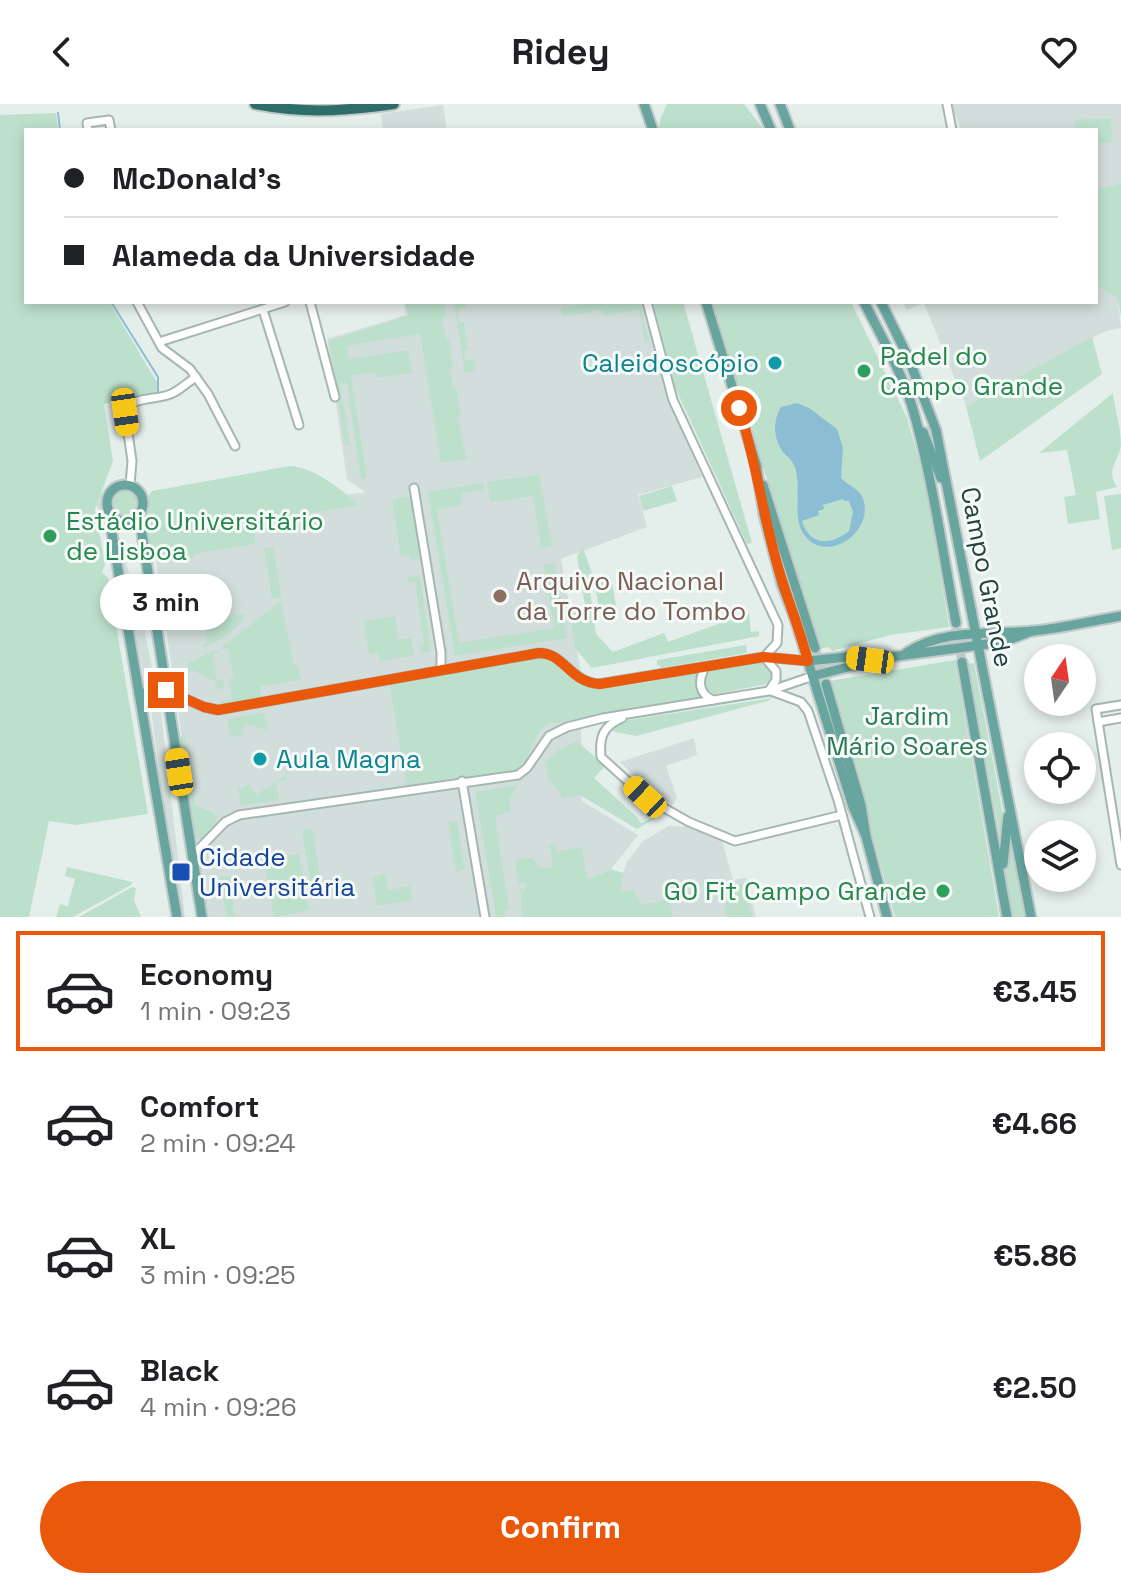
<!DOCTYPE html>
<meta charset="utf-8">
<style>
:root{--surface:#fff;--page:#f6f6f6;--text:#202124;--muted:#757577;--line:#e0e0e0;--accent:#ea580c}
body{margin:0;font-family:"Space Grotesk",sans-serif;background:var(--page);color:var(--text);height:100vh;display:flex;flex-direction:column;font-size:30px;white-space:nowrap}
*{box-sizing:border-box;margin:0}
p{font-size:26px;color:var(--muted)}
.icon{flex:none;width:44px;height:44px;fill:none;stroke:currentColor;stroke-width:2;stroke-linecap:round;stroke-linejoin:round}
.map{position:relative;height:813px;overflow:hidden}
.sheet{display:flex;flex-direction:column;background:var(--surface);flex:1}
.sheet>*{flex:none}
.guide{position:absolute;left:24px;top:24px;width:1074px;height:176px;border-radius:0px;box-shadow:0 4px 12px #0003;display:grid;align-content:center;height:176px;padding:0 40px;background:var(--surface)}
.needle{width:52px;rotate:13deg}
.controls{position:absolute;left:1024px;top:540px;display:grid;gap:16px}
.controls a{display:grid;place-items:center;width:72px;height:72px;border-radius:50%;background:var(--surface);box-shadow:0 4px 12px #0003;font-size:40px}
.end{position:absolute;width:36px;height:36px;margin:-18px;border:10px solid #ea580c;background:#fff;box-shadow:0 0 0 4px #fff}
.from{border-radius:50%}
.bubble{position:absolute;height:56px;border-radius:28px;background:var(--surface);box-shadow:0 4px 12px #0003;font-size:26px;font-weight:600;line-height:56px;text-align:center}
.car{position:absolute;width:24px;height:48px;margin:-24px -12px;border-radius:10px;box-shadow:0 0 6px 2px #0007;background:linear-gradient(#f5c518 24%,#345 0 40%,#f5c518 0 76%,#345 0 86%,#f5c518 0)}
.guide b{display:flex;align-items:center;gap:28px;height:76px;font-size:30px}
.guide b+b{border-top:2px solid var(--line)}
.guide i{width:20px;height:20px;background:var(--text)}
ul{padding:14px 0 0;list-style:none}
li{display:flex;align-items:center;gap:24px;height:120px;margin:0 16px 12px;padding:0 24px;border:4px solid transparent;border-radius:0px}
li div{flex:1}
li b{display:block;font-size:30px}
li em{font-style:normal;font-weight:600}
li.current{border-color:var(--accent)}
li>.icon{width:72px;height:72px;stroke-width:1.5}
.action{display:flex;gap:16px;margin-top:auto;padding:16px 40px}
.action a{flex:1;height:92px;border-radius:48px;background:var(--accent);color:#fff;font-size:32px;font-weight:600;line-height:92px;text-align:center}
header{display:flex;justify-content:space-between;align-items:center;height:104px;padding:0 40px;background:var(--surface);font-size:36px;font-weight:600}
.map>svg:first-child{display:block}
</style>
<header><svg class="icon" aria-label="back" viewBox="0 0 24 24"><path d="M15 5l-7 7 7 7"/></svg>Ridey<svg class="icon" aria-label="heart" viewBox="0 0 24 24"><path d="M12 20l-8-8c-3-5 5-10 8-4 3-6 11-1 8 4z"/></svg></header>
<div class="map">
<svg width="1121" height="813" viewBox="0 0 1121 813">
<rect width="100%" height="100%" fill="#e4eeeb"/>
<g fill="#d2dedb">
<path d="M950 0H1121V79L1096 86V26H962Z"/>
<path d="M443 1 447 26H383L381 10Z"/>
<path d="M0 101 17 176 109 407 140 503 161 610 185 813H176L152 611 130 506 100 410 18 209Z"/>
<path d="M1096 181 1118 195 1121 224 1106 227 1082 239 966 302 924 199 907 206 903 198H1096Z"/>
<path d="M404 198H642L667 289 702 373 638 391 647 423 561 455 589 615 581 617 582 697 638 731 611 765 623 769 627 758 643 737 669 722 690 723 722 737 733 776 746 774 756 813H644L641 799 625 813H208L151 422 366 388 347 376 327 235 406 211Z"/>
<path d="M694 634 697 651 666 662 677 694 672 701 649 687 620 658Z"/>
</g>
<g fill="#bde0cc">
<path d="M667 0H744L764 26H659L660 16Z"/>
<path d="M56 9 58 26H26V198H109L158 280 156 291 104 300 113 357 95 405 105 460 102 468 108 474 148 710 76 721 49 717 29 813H0V11Z"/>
<path d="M1111 14 1112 38 1096 39V26H1076L1075 16Z"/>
<path d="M1121 79V212L1118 195 1096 181V86Z"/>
<path d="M405 198H444L446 212 442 214 446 235H449L453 262 450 263 453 284H456L461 311 457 312 467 355 441 359 420 230 347 242 349 255 408 246 412 269 378 274 376 268 351 272 367 374 361 375 347 279 340 280 350 341H345L329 237 409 211Z"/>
<path d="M454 198H465L466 204 460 205 458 209 459 218H464L468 246 464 247 466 257 474 256 476 267 465 269Z"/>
<path d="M600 198H640L649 237 645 240 639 206 604 212 603 206 563 212 561 204Z"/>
<path d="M653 198H683L752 439 747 440 675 283Z"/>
<path d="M712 198H851L907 314 926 382 949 523 890 531 832 547 828 543 820 545Z"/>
<path d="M1092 233 1102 270 980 357 966 302Z"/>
<path d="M1113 289C1115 306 1121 324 1121 341 1119 358 1105 365 1117 383L1096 388 1100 415 1068 420 1064 393 1076 391 1067 346 1039 349Z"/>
<path d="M290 362C313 363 342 385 358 401L254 418 255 440 194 450V453L163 459 149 450C146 432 139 400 152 387Z"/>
<path d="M539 371 552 441 541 445 533 392 491 398 487 378Z"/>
<path d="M483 379 484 385 461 389 462 401 437 406 459 539 554 524 544 461 555 459 567 534 455 552 428 388Z"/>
<path d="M672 382 677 397 643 407 639 392Z"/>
<circle cx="125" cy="399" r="15"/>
<path d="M1121 390V444L1112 446 1104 392Z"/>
<path d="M401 393 410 394 412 398 421 455 411 456 410 452 401 453 392 396Z"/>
<path d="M264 443 273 444 282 493 272 495Z"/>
<path d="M583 444 592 469 588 471 596 530 613 548 664 529 668 538 749 509 751 528 759 527V532L592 564 575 544 570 510 585 502 577 452Z"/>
<path d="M420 471 431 548 421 549 420 541 424 540 415 478H408L407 473Z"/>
<path d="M611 473 616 502 599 505 594 476Z"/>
<path d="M281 497 294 561H297L301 576 261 582 260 593 221 600V597L232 595 229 575 234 574 228 545H223V542Z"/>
<path d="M245 510C242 524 215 540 203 543L202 541 208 539 204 515Z"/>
<path d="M395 512 398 536 411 534 414 551 380 557 378 549 369 551 364 517Z"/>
<path d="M746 541 747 549 660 564V561L657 562V556Z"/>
<path d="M215 546 218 548 213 550 217 576H223L224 583 222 586 214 582 216 578 192 566 189 570 185 565 187 560Z"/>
<path d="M539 553C557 555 564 573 580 580 604 590 671 573 698 568L697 582 703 593 548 620C530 631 533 653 518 666L407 684 389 577Z"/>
<path d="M955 556 999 813H895L830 577Z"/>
<path d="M761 558 772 564 773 573 766 580 715 590C703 585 701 576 710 567Z"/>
<path d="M974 559 1004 716 1001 738 968 560Z"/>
<path d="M772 594 768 597 636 632 611 627 616 618Z"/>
<path d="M264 609 267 626 244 620 241 633 230 631 227 615Z"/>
<path d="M184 630 195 701 214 709 217 721 202 736 194 733 180 633Z"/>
<path d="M577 637 605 662 594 674 637 713 641 719 656 713 654 715 637 725 580 691 562 695 558 686 548 676 546 658 560 645Z"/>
<path d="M287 670V676L276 678 279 696 241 702 238 686 249 680 256 691Z"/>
<path d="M518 681 510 695V708L495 712 509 805 505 807V813H496L475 688Z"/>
<path d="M457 717 465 765 456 769 448 719Z"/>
<path d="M313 725 320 777 330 776 331 779 318 785 311 780 302 727Z"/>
<path d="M1009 738 1012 739 1026 813H1012L1005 767Z"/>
<path d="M555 740 557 747 582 743 587 775 611 766 623 769 620 788 633 786 642 801 669 795 673 813H522L520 784 524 786 526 781 524 778 519 781 515 756 532 753 541 764 553 763 550 741Z"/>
<path d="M299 750 309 806 274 813 264 756Z"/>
<path d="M67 763 132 778 131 781 73 813H56L60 800 68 802 75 775 65 772Z"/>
<path d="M407 766 413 796 377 802 373 773 385 769 388 786 410 782Z"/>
<path d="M229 772 234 775 235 779 230 785 235 813H226L220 773Z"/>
<path d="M744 779 752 813H727L720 785Z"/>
<path d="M132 783 136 784 134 796 141 813H79Z"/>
</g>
<path fill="#8bbdd4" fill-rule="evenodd" d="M797 299 809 304 837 325 843 344 841 374C846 380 855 383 860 389 881 421 830 463 805 432 790 413 804 380 793 359 790 353 784 351 781 345 773 332 773 316 781 303ZM843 395 844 397H849L853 408 849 427C831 442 809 442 802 417L819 411 818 407 824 405 823 401Z"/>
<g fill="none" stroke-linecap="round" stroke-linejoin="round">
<g stroke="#8bbdd4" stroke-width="2">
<path d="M58 9 60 26"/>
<path d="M111 198 158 273V291"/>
</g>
<g stroke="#bdcbc8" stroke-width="9" stroke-dasharray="9 4.5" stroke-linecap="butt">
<path d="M956 519 962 558"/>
<path d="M815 544 826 580"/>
</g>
<defs>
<g id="minor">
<path d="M947 0 952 26"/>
<path d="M88 26 87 19 109 16 111 26"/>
<path d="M137 198 162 244 190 265 208 290 235 342"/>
<path d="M310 198 335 293"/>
<path d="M647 198 673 296 778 521 777 539 764 553 776 567V576L770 585"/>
<path d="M263 206 299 321"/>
<path d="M159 238 285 198"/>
<path d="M130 381 132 357 125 308C132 291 158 297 173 289 181 285 188 278 196 273"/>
<path d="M414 384 441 548V563L438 567"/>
<path d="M705 563C698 577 698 589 713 596"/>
<path d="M166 586 204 603 218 606 539 549C564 549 570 577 598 580L764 553 808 557"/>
<path d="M771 587 801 598 808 607 838 696 870 813"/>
<path d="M1121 601 1096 605 1121 761"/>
<path d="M622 614C603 622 599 633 601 653L645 693 689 718 735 737 842 711"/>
<path d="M1098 618 1121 614"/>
<path d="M462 677 485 813"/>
<path d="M193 751 225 718 239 711 518 671 527 664 549 632 567 623 603 614 769 587 813 572"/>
</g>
<g id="major">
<path d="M644 0 653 26"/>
<path d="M760 0 771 26"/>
<path d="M780 0 790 26"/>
<path d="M706 198 757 363"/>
<path d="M864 198C882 234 903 270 914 309 933 378 943 450 956 519"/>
<path d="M881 198 908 253 936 326 1031 813"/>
<path d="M923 328 941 374"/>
<path d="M756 360 764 411 782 481 795 515 853 703 866 732"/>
<circle cx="125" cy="399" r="18"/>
<path d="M763 381 815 544"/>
<path d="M139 411 202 813"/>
<path d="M112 412 111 424 177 813"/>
<path d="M906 549C943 524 991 531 1034 527 1063 524 1092 517 1121 512"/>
<path d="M808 557 846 553 868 556"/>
<path d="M962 558 1007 813"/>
<path d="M813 572 883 554 1003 538 1032 527"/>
<path d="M826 580 861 701 866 732 887 813"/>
<path d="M139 590 166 586"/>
<path d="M1003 760 1008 712"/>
</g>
<path id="highway" d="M255 0C307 10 343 7 394 0"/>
</defs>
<use href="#minor" stroke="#a6b7b3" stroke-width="11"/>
<use href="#major" stroke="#c1cac9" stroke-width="13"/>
<use href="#highway" stroke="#c1cac9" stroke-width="14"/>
<use href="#minor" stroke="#fff" stroke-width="7"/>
<use href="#major" stroke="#68a59f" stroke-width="9"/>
<use href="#highway" stroke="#2d6e6b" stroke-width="10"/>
</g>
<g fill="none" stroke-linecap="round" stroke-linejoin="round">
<path stroke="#ea580c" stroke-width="10" d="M166 586 204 603 218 606 539 549C565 549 568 578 600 580L764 553 808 557C799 522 785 490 776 456 762 405 755 354 739 304"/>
</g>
<g fill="#0f9aa8" stroke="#f5faf8" stroke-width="3">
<circle cx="775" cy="259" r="8"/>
<circle cx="260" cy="655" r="8"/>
</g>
<g fill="#2e9e5b" stroke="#f5faf8" stroke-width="3">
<circle cx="864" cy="267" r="8"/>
<circle cx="50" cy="432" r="8"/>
<circle cx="943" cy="787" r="8"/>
</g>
<circle fill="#8d6e63" stroke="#f5faf8" stroke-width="3" cx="500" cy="492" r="8"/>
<rect fill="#1a4fb4" stroke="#f5faf8" stroke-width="3" x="171" y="758" width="20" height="20" rx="4"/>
<g text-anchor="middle" stroke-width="6" stroke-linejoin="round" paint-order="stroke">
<g font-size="26" fill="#27864d" stroke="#f5faf8" text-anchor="start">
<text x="880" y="261">Padel do<tspan x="880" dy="30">Campo Grande</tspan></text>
<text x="66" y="426">Estádio Universitário<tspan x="66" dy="30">de Lisboa</tspan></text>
<text x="927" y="796" text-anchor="end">GO Fit Campo Grande</text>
</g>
<g font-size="26" fill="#0d838f" stroke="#f5faf8" text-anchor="end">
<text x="759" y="268">Caleidoscópio</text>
<text x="276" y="664" text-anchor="start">Aula Magna</text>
</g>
<g font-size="26" fill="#23413d" stroke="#f5faf8">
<text transform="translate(987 473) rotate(79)" y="9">Campo Grande</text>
</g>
<g font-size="26" fill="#785e54" stroke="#f5faf8" text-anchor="start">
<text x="516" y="486">Arquivo Nacional<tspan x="516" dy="30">da Torre do Tombo</tspan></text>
</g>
<g font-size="26" fill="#2b7956" stroke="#f5faf8">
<text x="907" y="621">Jardim<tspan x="907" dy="30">Mário Soares</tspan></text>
</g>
<g font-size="26" fill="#164399" stroke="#f5faf8" text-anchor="start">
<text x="199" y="762">Cidade<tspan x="199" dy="30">Universitária</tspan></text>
</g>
</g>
</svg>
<div class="controls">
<a><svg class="needle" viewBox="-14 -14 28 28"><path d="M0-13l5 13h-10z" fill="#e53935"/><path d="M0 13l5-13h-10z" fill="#757577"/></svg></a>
<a><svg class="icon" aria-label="locate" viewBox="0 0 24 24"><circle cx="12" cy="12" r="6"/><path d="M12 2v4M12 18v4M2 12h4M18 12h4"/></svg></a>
<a><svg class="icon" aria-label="layers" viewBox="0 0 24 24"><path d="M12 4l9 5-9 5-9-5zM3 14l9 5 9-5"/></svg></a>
</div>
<i class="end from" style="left:739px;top:304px"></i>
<i class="end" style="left:166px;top:586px"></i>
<div class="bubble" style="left:100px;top:470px;width:132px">3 min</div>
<i class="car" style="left:125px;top:308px;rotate:172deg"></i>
<i class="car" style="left:870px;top:556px;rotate:278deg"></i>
<i class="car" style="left:179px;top:668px;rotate:351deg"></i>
<i class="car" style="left:645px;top:693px;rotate:313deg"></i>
<div class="guide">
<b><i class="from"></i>McDonald's</b>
<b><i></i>Alameda da Universidade</b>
</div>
</div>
<section class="sheet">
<ul>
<li class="current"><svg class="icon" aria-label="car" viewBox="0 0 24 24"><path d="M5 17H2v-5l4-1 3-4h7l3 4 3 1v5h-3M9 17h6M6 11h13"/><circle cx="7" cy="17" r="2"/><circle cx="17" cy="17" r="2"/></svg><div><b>Economy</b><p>1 min · 09:23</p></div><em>€3.45</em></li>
<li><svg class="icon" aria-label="car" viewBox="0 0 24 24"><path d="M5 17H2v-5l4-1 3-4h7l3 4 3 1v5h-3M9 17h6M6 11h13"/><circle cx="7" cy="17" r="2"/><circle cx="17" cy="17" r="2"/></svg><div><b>Comfort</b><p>2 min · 09:24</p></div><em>€4.66</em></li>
<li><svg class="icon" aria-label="car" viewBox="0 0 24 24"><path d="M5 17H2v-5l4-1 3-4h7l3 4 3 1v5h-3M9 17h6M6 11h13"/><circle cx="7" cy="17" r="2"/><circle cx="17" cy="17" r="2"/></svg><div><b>XL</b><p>3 min · 09:25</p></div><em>€5.86</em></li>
<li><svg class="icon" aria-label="car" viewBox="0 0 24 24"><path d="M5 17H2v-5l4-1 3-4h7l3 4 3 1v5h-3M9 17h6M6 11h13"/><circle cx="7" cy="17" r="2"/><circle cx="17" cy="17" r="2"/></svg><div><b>Black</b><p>4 min · 09:26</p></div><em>€2.50</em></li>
</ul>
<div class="action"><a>Confirm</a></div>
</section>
